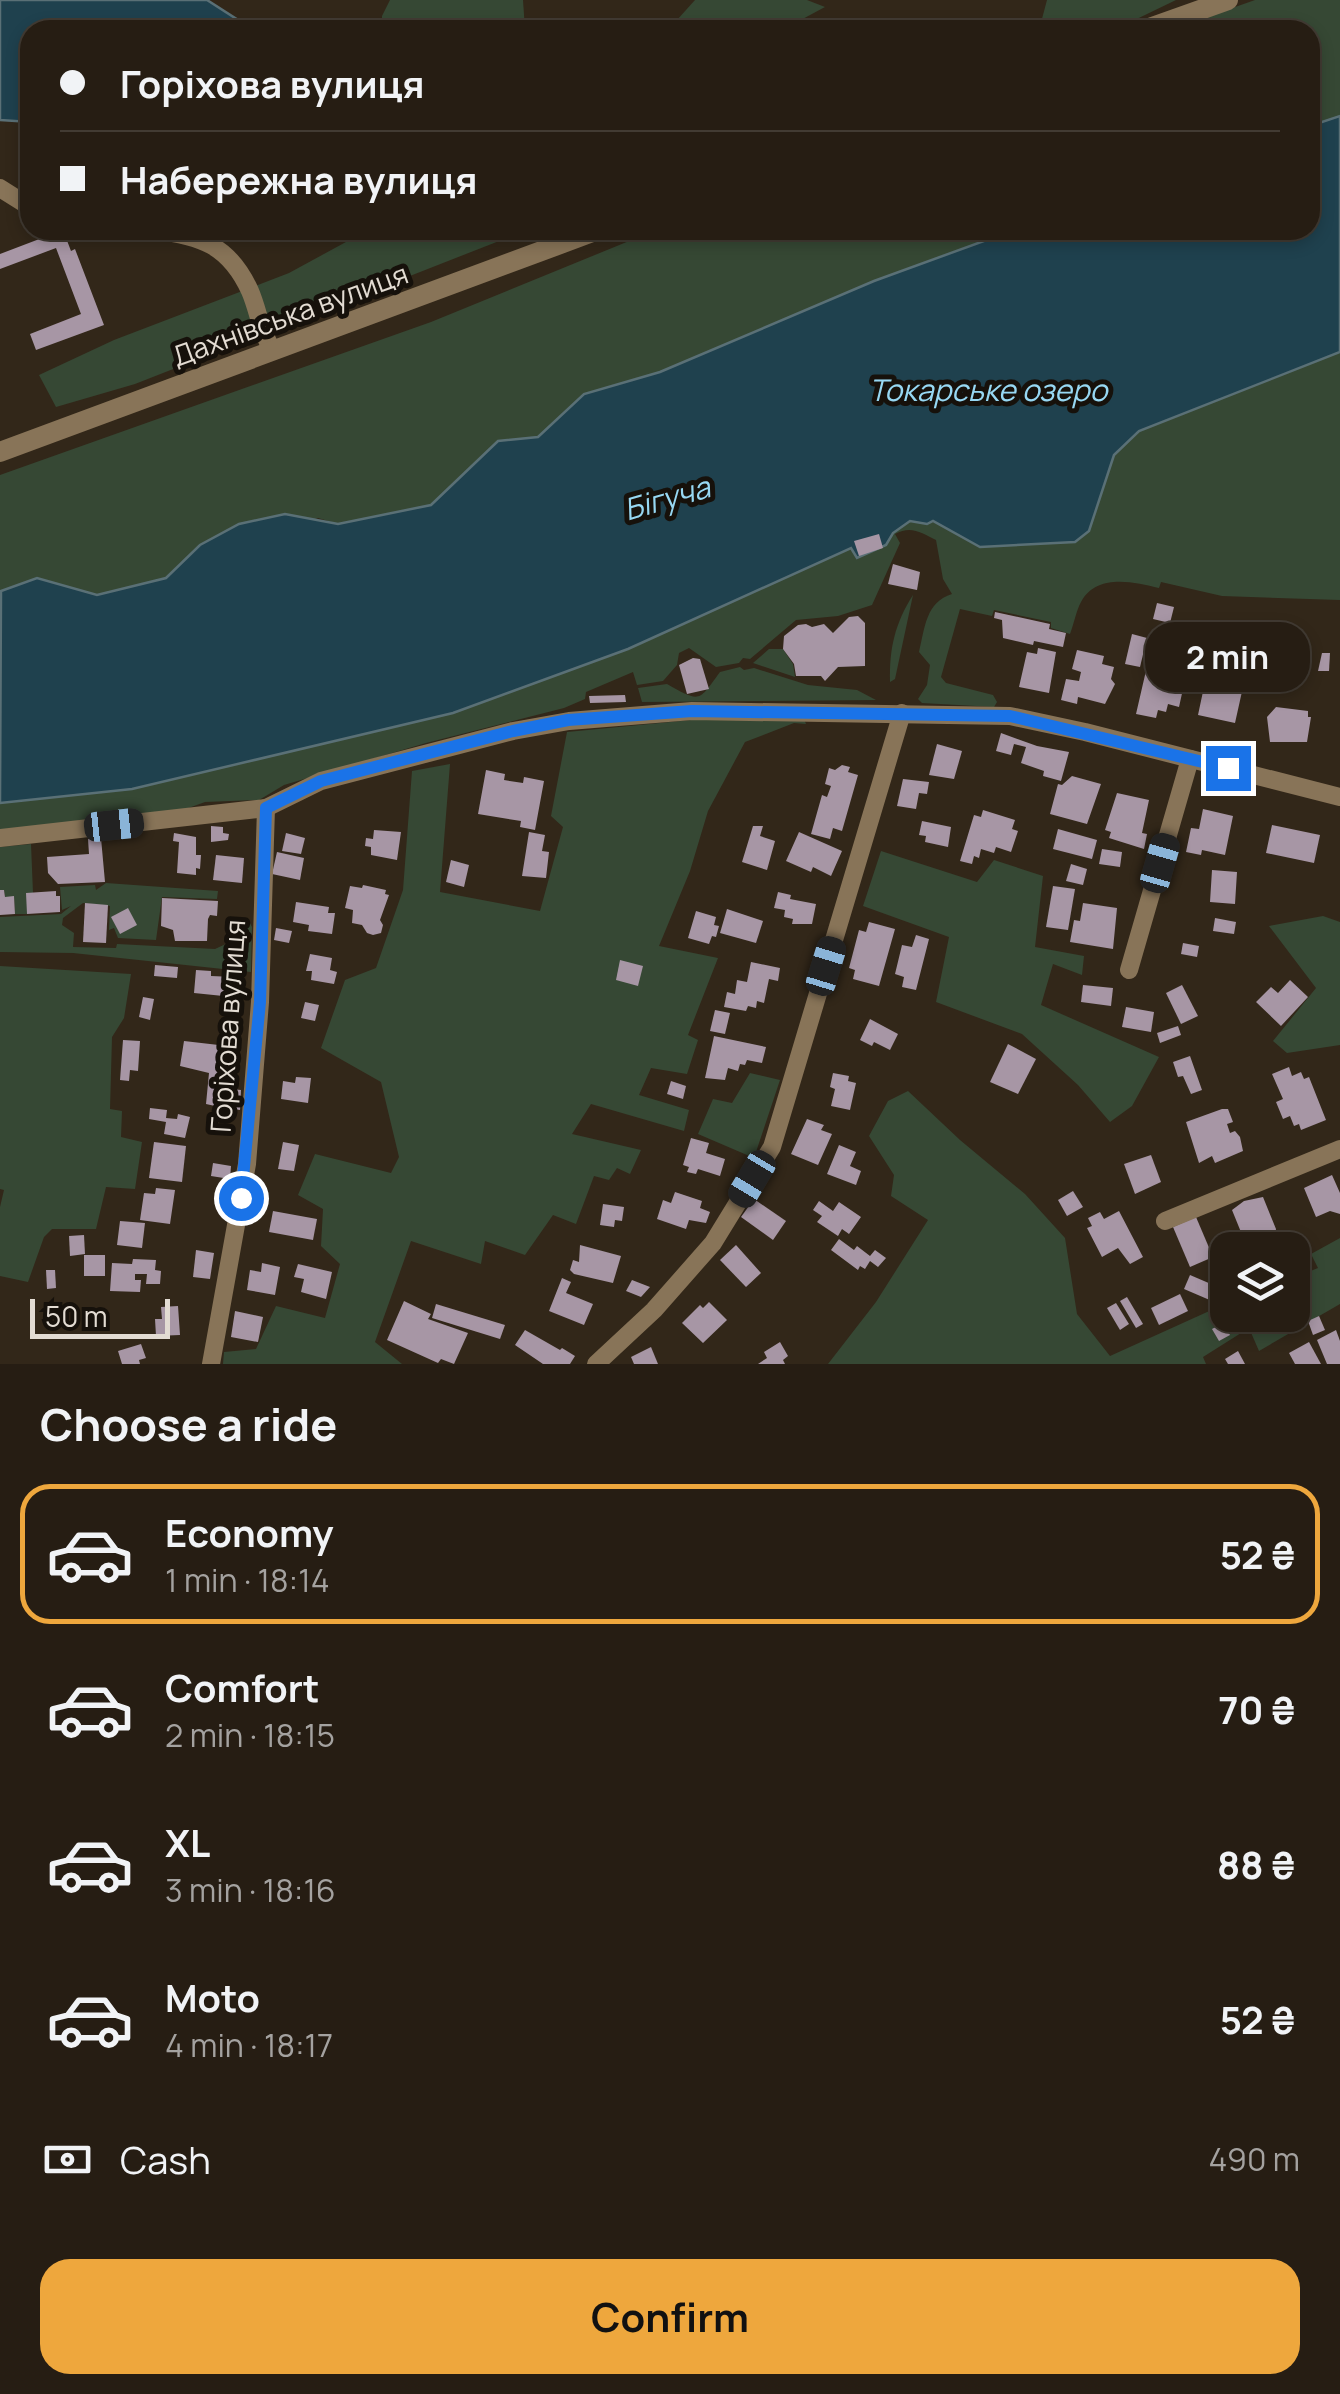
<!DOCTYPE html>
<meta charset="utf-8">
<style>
:root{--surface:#261d13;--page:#322a21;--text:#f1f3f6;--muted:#a4a2a0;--line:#423b33;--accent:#eea73d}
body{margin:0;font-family:Manrope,sans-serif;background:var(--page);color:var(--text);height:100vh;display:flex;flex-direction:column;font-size:38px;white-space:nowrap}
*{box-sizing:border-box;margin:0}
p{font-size:32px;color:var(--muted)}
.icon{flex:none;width:55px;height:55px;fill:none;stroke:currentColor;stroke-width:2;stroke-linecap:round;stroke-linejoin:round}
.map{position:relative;height:1364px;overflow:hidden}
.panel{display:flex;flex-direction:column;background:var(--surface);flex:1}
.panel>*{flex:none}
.top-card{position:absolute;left:20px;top:20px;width:1300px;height:220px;border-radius:30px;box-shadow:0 5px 15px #0003,0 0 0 2px var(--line);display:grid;align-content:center;height:220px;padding:0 40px;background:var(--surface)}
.tools{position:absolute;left:1210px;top:1232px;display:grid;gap:20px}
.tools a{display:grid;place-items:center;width:100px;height:100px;border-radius:20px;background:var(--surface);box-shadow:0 5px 15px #0003,0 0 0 2px var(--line);font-size:50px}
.scale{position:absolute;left:30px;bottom:25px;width:140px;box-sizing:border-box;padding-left:10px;border:5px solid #e3dcd3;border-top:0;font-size:28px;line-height:35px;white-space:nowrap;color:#e3dcd3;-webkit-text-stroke:8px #16110b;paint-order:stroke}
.end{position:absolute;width:45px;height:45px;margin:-22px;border:12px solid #1a73e8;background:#fff;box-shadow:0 0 0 5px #fff}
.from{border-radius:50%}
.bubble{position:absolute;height:70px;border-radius:30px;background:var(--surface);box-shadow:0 5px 15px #0003,0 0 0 2px var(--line);font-size:32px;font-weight:700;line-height:70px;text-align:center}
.car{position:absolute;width:30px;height:60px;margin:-30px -15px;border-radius:12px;box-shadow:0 0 8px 2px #0007;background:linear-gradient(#222 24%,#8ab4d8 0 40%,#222 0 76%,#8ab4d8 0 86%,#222 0)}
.top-card b{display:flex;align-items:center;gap:35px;height:95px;font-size:38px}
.top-card b+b{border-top:2px solid var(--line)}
.top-card i{width:25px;height:25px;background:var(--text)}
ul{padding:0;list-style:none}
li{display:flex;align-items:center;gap:30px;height:140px;margin:0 20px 15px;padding:0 20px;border:5px solid transparent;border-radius:30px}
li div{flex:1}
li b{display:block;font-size:38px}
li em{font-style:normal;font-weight:700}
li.active{border-color:var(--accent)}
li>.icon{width:90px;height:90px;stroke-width:1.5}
h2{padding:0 40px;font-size:45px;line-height:120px}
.pay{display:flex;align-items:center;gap:25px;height:110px;padding:0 40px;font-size:38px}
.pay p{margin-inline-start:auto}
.button{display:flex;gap:20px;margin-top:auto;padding:20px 40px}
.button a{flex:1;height:115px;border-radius:30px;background:var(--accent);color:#111;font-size:40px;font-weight:700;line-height:115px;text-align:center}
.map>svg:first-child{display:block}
</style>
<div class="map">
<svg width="1340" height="1364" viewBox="0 0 1340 1364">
<rect width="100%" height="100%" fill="#322719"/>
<g fill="#364834">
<path d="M390 0H523L525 30H382V16Z"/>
<path d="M695 0H807L825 7 782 30H668Z"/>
<path d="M1047 0H1176L1114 30H1039Z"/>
<path d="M1255 0H1340V116L1310 126V30H1170Z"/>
<path d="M368 230H527L135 384 56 407 39 375 114 340 289 273Z"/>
<path d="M656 230H1014L874 281 660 372 584 394 538 437 498 441 431 505 338 524 318 518 181 562 166 578 97 595 37 578 0 594V475L431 322Z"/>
<path d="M1340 352V600L1222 596 1161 582 1159 588C1133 582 1097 573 1081 602 1076 611 1074 624 1070 634L1051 628V622L994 610 992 616 960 609 941 677 946 683 993 695 997 702 994 707 922 703 918 699 927 685 930 665 919 652C925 627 926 602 952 594L943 579 936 540C922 533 911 525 895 534L900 543 872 605 838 616 796 620 750 659 743 658 739 663 716 667 689 648 679 653 677 665 663 681 637 685 633 672 586 692 585 699 564 708 426 743 284 785 259 800 205 802 172 814 0 830V803L132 789 453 713 628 649 852 548 857 557 885 545 893 533 910 521 1089 531 1114 455 1139 431Z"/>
<path d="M913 595 895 679 890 682C889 649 895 623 913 595Z"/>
<path d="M769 649H783L793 664 795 677 753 663Z"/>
<path d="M740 667 744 670 754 668 808 685 857 690 876 700 642 702 638 688 667 684C701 703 698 702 720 672Z"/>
<path d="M803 716 806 724 794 723 745 742 708 811 690 871 659 946 718 958 688 1035 698 1040 687 1074 651 1068 639 1095 689 1110 684 1131 591 1104 572 1134 641 1150 630 1174 617 1168 609 1180 594 1176 576 1224 553 1215 525 1255 485 1241 481 1264 411 1241 375 1342 402 1364H223L224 1352 256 1349 276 1306 325 1318 340 1264 321 1246 323 1209 298 1195 315 1154 391 1173 399 1157 381 1082 321 1048 345 980 376 968 403 890 412 771 450 764 440 892 540 911 563 827 551 816 567 732 722 717Z"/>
<path d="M31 844 33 893 27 914H15L14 897H5L4 890H0V847Z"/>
<path d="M881 851 977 882 994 860 1043 876 1035 947 1084 956 1082 975 1053 964 1041 1005 1159 1057 1132 1106 1110 1122 1078 1085 1022 1034 936 1002 949 937 863 906Z"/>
<path d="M106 883 218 891 217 899 162 897 156 940 118 938 114 928 109 930 110 906 83 903 63 918 62 925 74 933 73 947 116 948 117 944 215 949 228 943 243 922 249 921 252 927 251 972 73 953 0 952V917L61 914 71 906 62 910 60 887 95 885 96 890Z"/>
<path d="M1323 916 1340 922V1045L1287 1053 1273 1041 1316 988 1269 926Z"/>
<path d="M0 966 131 974 124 1018 112 1037 110 1109 122 1111 121 1137 142 1142 135 1189 106 1187 96 1229H52L44 1237 28 1282 0 1276V1207L4 1190 0 1189Z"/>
<path d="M750 1073 780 1080 754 1158 698 1134 713 1099 732 1103Z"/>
<path d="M908 1091 960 1140 1025 1194 1065 1238 1077 1314 1110 1356 1227 1303 1228 1315H1292L1293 1278 1318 1268 1311 1254 1340 1238V1304L1259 1351 1249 1328 1203 1357 1206 1364H828L876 1302 928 1220 891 1196 894 1175 869 1136 888 1101Z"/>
</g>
<g fill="#1f414e" stroke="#5a7076" stroke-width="2.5">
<path d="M0 0H207L238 20 244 30H30V122L0 120Z"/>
<path d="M1340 116V352L1139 431 1114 455 1089 531 1075 542 980 547 933 521 927 524 910 521 893 533 886 545 857 558 851 548 628 649 453 713 132 789 0 803 1 591 37 578 97 595 166 578 200 545 239 524 285 514 338 524 431 505 498 441 538 437 584 394 660 372 874 281 1014 230H1310V126Z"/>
</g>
<g fill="#a796a5">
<path d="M63 230 71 251 75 249 104 325 36 350 30 334 81 314 56 248 0 269V254Z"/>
<path d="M879 534 883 548 859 556 854 541Z"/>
<path d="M893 564 920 572 917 590 888 584Z"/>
<path d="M1157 603 1174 607 1170 623 1153 619Z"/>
<path d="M995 612 1050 624 1049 629 1066 633 1063 647 1034 641 1033 645 1003 638 1002 620 994 618Z"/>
<path d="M858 616 865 623V666L838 667 825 681 821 676H796L794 664 783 649 784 636 798 625 806 624 812 627 824 624 833 633 849 617Z"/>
<path d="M1220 631 1229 633V645L1232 646 1225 662 1211 659 1213 638 1219 636Z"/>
<path d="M1132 634 1147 638 1140 667 1125 664Z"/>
<path d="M1154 636 1188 644 1182 670 1187 671 1179 707 1168 704 1166 712 1158 710 1156 718 1136 714Z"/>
<path d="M1038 648 1056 652 1049 693 1019 687 1027 652 1037 654Z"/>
<path d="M1077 650 1104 656 1102 664 1114 667 1111 679 1115 684 1105 704 1078 697 1077 704 1061 700 1066 679 1079 681 1081 672 1072 669Z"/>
<path d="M1322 653H1330L1329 671H1318Z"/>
<path d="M693 658 700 659 709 689 687 694 679 665Z"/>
<path d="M1230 675 1245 678 1235 723 1198 715 1205 682 1228 684Z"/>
<path d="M625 695 626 702 590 703 589 696Z"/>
<path d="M1276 707 1308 711V717H1311L1307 742H1270L1267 717Z"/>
<path d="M1001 733 1037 746 1069 752 1061 781 1043 776 1044 771 1021 763 1026 747 1014 744 1011 755 996 751Z"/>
<path d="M937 744 962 751 954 779 929 775Z"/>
<path d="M842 765 850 767 848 772 858 775 842 831 833 828 830 839 811 834 822 795 827 797 831 786 825 784 829 768 835 770Z"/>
<path d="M486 770 505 774 504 780 523 783 524 777 544 781 535 830 520 827 521 821 478 814Z"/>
<path d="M1072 776 1101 784 1087 824 1050 814 1058 784 1062 785Z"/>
<path d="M903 779 929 782 927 794 919 793 916 809 897 806Z"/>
<path d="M1117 793 1149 800 1142 833 1147 834 1144 849 1109 838 1111 832 1105 830Z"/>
<path d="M1203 809 1233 816 1225 855 1202 850 1201 855 1186 852 1191 828 1199 829Z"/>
<path d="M983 810 1015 820 1012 829 1018 831 1011 852 996 847 994 853 981 849 979 858 974 856 972 864 960 861 974 815 981 817Z"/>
<path d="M922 821 951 827 948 847 925 842 926 836 919 835Z"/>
<path d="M1272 825 1320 835 1314 863 1266 853Z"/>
<path d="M211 826 223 827V833L229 834 228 840 211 842Z"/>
<path d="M753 826H763L760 836 775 841 767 870 742 862Z"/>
<path d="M1058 829 1097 840 1092 859 1053 849Z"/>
<path d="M374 830 401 832 397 860 371 855V847L365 846 366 838 373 839Z"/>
<path d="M529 832 545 835 542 851 549 852 546 878 522 876Z"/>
<path d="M799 832 842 851 831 876 813 867 811 872 786 861Z"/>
<path d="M174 833 196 837V855H201L200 869 196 868V875L177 873 179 842 173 841Z"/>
<path d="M286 833 305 838 301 854 282 851Z"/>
<path d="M101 838 105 882 58 884 48 873 47 857 89 854 88 839Z"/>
<path d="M1102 849 1122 852 1120 867 1099 864Z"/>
<path d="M277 852 304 858 300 880 272 874Z"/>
<path d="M216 855 244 858 242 883 213 880Z"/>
<path d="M451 860 469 865 464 887 446 882Z"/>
<path d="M1071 864 1087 869 1083 885 1066 881Z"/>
<path d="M1212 870 1237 872 1235 904 1210 902Z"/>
<path d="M363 885 386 890 385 894 389 895 380 920 383 925 381 933 373 935 367 933 362 925 352 923 353 910 345 908 350 886 362 888Z"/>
<path d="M1053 886 1075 889 1068 930 1046 927Z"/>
<path d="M0 890H4L5 897 14 896 15 914 0 915Z"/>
<path d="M56 891V896H60V912L27 914 26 893Z"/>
<path d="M778 892 791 895 790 899 816 904 812 924H792L793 919 784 917 785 910 774 908Z"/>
<path d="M162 898 218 901 217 916 210 915 208 919 207 941H175L173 930 161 926Z"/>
<path d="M296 902 329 907 328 913H335L332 934 308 931 309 925 293 922Z"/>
<path d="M85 903 108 905 106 943 83 942Z"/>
<path d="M1083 903 1117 908 1113 949 1070 942 1074 920 1080 921Z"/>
<path d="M128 908 137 925 120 934 111 917Z"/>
<path d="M727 909 763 921 756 943 720 933Z"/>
<path d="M696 911 716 917 714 925 719 926 716 937 712 936 709 944 688 938Z"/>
<path d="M1215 918 1236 922 1234 934 1213 931Z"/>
<path d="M869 922 895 929 879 986 853 979 855 970 849 968 859 930 866 932Z"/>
<path d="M276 928 292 931 289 943 274 940Z"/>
<path d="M916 935 929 939 916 990 902 987 904 977 895 974 902 945 912 947Z"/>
<path d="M1183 943 1199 946 1197 957 1181 954Z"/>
<path d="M310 954 332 958 330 970 337 972 334 984 311 980 312 971H306Z"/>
<path d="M620 960 643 966 638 986 616 980Z"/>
<path d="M751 962 780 968 778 981 769 979 764 1003 757 1001 756 1008 748 1006 746 1011 724 1007 727 992 735 994 737 980 747 982Z"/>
<path d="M155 965 178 967 177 978 154 976Z"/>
<path d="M196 970 211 971V976L234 977 233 997 194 993Z"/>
<path d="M1290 980 1308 997 1281 1026 1256 1002 1271 987 1278 993Z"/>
<path d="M1083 985 1113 988 1111 1006 1081 1002Z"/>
<path d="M1182 985 1198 1016 1181 1024 1166 993Z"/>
<path d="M143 997 154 999 150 1020 139 1017Z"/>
<path d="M305 1002 319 1005 315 1021 301 1018Z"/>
<path d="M1126 1007 1154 1012 1151 1032 1122 1027Z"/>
<path d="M715 1010 730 1013 725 1034 710 1031Z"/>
<path d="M870 1019 898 1034 890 1050 874 1042 872 1046 860 1040Z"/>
<path d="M1178 1026 1181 1035 1160 1043 1157 1033Z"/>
<path d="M714 1036 766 1047 762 1063 747 1060 745 1065 740 1064 738 1071 728 1068 725 1080 705 1078Z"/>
<path d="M123 1040 140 1041 138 1071 130 1070 129 1081 120 1080Z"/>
<path d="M184 1041 236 1047 234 1058H230L227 1076 219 1075 215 1106 206 1104 209 1073 180 1066Z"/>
<path d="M1008 1044 1036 1059 1018 1094 990 1082Z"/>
<path d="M1190 1056 1202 1090 1191 1094 1183 1076 1178 1077 1173 1062Z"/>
<path d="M1289 1067 1292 1076 1301 1072 1304 1079 1309 1077 1326 1120 1301 1130 1299 1124 1294 1126 1290 1116 1283 1119 1276 1102 1283 1099 1272 1074Z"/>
<path d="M833 1073 849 1076 848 1081 856 1083 850 1110 831 1106 835 1089 830 1087Z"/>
<path d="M296 1077 311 1078 308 1103 281 1099 283 1081 295 1083Z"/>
<path d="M671 1081 686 1086 683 1099 667 1094Z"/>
<path d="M222 1088 241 1090 240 1110 220 1107Z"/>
<path d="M150 1108 167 1110 166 1118 177 1119 178 1114 190 1117 185 1138 164 1134 166 1122 149 1119Z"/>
<path d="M1222 1109H1228L1233 1122 1227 1124 1230 1133 1235 1131 1240 1137 1243 1151 1215 1163 1212 1156 1199 1163 1186 1122Z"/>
<path d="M807 1119 824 1125 821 1130 832 1134 818 1165 791 1154Z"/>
<path d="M691 1138 709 1143 706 1153 725 1159 720 1176 698 1169 696 1174 687 1172 689 1167 683 1165Z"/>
<path d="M154 1142 186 1146 182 1182 149 1178Z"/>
<path d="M283 1142 299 1145 294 1171 278 1169Z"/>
<path d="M839 1145 856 1152 850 1166 861 1171 856 1185 827 1174Z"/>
<path d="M1151 1155 1161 1182 1135 1194 1124 1164Z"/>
<path d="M213 1163 231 1166 230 1179 211 1176Z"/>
<path d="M1332 1175 1340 1193V1214L1330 1211 1316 1217 1304 1188Z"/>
<path d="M156 1188 175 1190 170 1224 140 1220 144 1193 155 1194Z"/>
<path d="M1073 1191 1083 1207 1067 1216 1058 1200Z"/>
<path d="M675 1192 702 1201 700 1208 710 1212 706 1223 689 1220 686 1229 657 1219 663 1200 671 1203Z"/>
<path d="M1263 1197 1276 1229 1275 1235 1268 1241 1259 1237 1245 1242 1232 1210 1244 1201Z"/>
<path d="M754 1199 786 1221 773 1240 741 1217Z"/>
<path d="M819 1201 833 1211 839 1202 861 1217 849 1234 842 1229 838 1236 817 1222 822 1216 813 1210Z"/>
<path d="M603 1204 624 1207 622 1221 615 1220 614 1227 600 1225Z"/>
<path d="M273 1211 317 1219 313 1240 269 1232Z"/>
<path d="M1119 1211 1143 1257 1130 1264 1118 1248 1102 1257 1087 1228 1092 1226 1088 1218 1100 1212 1104 1219Z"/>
<path d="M1196 1217 1213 1257 1190 1267 1173 1227Z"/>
<path d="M120 1221 145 1223 142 1248 117 1245Z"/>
<path d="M84 1235 85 1254 70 1256 69 1236Z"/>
<path d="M839 1239 854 1250 857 1246 870 1256 875 1250 886 1258 878 1267 870 1261 865 1269 860 1266 858 1270 831 1250Z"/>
<path d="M580 1245 621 1256 613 1283 574 1274 570 1270 573 1260 579 1262Z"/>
<path d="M736 1245 761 1273 746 1287 720 1260Z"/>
<path d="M196 1250 214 1253 210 1279 193 1277Z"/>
<rect x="84" y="1255" width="21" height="21"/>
<path d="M133 1259 156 1260 155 1270 161 1271 160 1284H146L147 1274H135V1280H141L140 1292 110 1291 112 1263 132 1264Z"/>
<path d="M262 1263 280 1267 275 1295 247 1290 250 1270 261 1272Z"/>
<path d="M298 1264 332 1272 326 1299 301 1292 304 1279 294 1277Z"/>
<path d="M46 1270H55L56 1288 47 1289Z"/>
<path d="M1190 1275 1218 1287 1212 1301 1184 1289Z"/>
<path d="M562 1278 571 1282 566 1293 593 1304 584 1325 549 1311Z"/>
<path d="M632 1280 650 1287 641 1297 626 1291Z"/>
<path d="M1180 1294 1188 1311 1159 1325 1151 1308Z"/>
<path d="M1127 1297 1143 1324 1136 1328 1120 1301Z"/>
<path d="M404 1301 431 1314 428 1319 468 1333 454 1364 441 1359 438 1363 387 1340Z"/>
<path d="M709 1302 727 1320 703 1343 682 1323 700 1305 703 1308Z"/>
<path d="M1116 1303 1129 1324 1120 1330 1107 1308Z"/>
<path d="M436 1304 505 1325 500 1339 432 1318Z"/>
<path d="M178 1306 180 1335 156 1336 155 1319H162L161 1307Z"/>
<path d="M235 1311 263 1317 258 1342 231 1337Z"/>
<path d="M1319 1316 1325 1330 1313 1335 1308 1321Z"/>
<path d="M1223 1323 1230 1335 1219 1341 1212 1329Z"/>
<path d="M525 1330 560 1350 562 1348 575 1356 570 1364H543L515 1345Z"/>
<path d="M1336 1330 1340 1341V1364H1327L1317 1340Z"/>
<path d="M780 1342 788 1356 783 1360 785 1364H758L767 1358 764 1352Z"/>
<path d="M1309 1342 1321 1364H1295L1289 1353Z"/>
<path d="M141 1344 146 1358 139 1360 140 1364H122L118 1351Z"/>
<path d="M651 1347 658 1364H634L631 1357Z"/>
<path d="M1238 1351 1245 1364H1228L1225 1359Z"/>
</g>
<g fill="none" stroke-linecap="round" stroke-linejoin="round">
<g stroke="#887458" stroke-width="18">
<path d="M0 188 30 207"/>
<path d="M154 230C201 236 229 245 250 291 259 312 260 331 273 351"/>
<path d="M0 838 266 808 321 781 513 731 569 721 692 711 1010 716 1085 732 1340 797"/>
<path d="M1129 970 1190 759"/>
<path d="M1165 1221 1340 1149"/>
<path d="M211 1364 247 1164 260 1002 266 808"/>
<path d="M596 1364 654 1310 713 1243 772 1147 902 713"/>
</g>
<g stroke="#887458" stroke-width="20">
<path d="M1144 30 1228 0"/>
<path d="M0 452 598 230"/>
</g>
</g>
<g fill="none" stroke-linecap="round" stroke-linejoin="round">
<path stroke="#1a73e8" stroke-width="12" d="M241 1198 260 1002 266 808 321 781 513 731 568 720 692 711 1010 716 1228 768"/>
</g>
<g text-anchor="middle" stroke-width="10" stroke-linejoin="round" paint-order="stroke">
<g font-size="28" fill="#e3dcd3" stroke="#16110b">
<text transform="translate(290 315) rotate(-20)" y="10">Дахнівська вулиця</text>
<text transform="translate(228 1026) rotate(-86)" y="10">Горіхова вулиця</text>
</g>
<g font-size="30" font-style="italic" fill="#97d8f3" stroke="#16110b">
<text x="988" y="401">Токарське озеро</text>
<text transform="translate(667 499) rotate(-16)" y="10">Бігуча</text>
</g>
</g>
</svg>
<div class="tools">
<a><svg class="icon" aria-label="layers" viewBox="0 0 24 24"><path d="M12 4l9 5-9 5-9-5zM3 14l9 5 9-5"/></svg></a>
</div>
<div class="scale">50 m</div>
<i class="end from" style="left:241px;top:1198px"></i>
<i class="end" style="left:1228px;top:768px"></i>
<div class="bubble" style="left:1145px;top:622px;width:165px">2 min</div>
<i class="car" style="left:114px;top:825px;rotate:84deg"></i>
<i class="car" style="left:1160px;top:863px;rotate:16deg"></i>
<i class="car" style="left:826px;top:966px;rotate:17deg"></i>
<i class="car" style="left:752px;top:1179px;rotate:211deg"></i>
<div class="top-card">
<b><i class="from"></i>Горіхова вулиця</b>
<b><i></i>Набережна вулиця</b>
</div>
</div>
<section class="panel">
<h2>Choose a ride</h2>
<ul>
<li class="active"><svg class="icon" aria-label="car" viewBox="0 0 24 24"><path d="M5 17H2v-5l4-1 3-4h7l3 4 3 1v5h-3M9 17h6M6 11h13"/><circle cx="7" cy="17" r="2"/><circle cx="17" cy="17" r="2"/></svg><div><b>Economy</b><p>1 min · 18:14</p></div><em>52 ₴</em></li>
<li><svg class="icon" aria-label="car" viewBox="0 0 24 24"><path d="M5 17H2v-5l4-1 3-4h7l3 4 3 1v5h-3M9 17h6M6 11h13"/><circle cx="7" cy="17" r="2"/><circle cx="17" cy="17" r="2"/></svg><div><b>Comfort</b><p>2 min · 18:15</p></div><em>70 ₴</em></li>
<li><svg class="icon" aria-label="car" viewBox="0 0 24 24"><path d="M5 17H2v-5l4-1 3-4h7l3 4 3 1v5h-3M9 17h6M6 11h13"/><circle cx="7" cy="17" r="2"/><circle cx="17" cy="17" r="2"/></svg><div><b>XL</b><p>3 min · 18:16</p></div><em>88 ₴</em></li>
<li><svg class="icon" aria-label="car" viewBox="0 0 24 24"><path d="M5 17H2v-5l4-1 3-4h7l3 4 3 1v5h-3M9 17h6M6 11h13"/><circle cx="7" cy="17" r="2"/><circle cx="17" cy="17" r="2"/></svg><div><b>Moto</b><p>4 min · 18:17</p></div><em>52 ₴</em></li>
</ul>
<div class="pay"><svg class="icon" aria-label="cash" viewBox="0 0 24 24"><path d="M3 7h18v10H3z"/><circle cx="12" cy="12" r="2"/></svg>Cash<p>490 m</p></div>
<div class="button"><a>Confirm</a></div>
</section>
